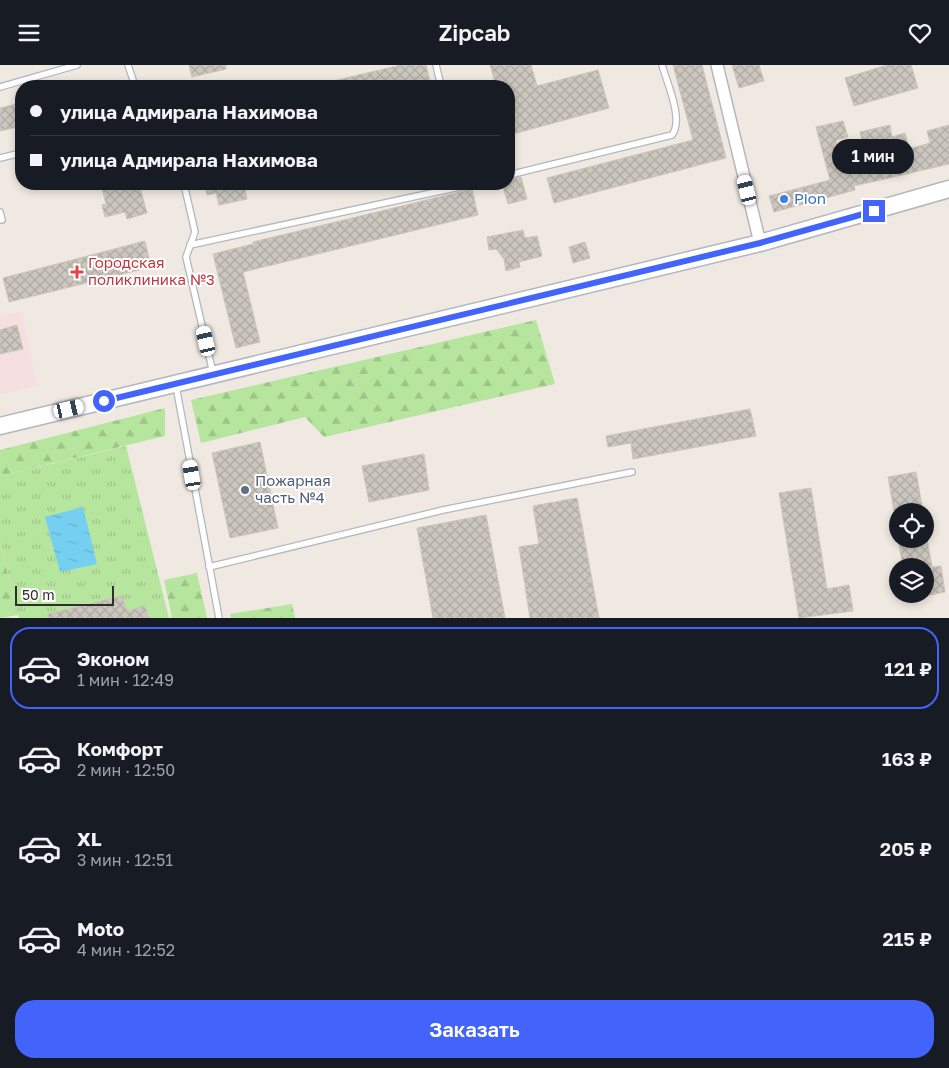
<!DOCTYPE html>
<html lang="ru">
<meta charset="utf-8">
<style>
:root{--surface:#171b24;--page:#242831;--text:#f1f3f6;--muted:#9ea1a6;--line:#363941;--accent:#4264fb}
body{margin:0;font-family:"Golos Text",sans-serif;background:var(--page);color:var(--text);height:100vh;display:flex;flex-direction:column;font-size:19px;white-space:nowrap}
*{box-sizing:border-box;margin:0}
p{font-size:16px;color:var(--muted)}
.icon{flex:none;width:28px;height:28px;fill:none;stroke:currentColor;stroke-width:2;stroke-linecap:round;stroke-linejoin:round}
.map{position:relative;height:553px;overflow:hidden}
.sheet{display:flex;flex-direction:column;background:var(--surface);flex:1}
.sheet>*{flex:none}
.banner{position:absolute;left:15px;top:15px;width:500px;height:110px;border-radius:20px;box-shadow:0 2px 8px #0003;display:grid;align-content:center;height:110px;padding:0 15px;background:var(--surface)}
.controls{position:absolute;left:889px;top:438px;display:grid;gap:10px}
.controls a{display:grid;place-items:center;width:45px;height:45px;border-radius:50%;background:var(--surface);box-shadow:0 2px 8px #0003;font-size:25px}
.scale{position:absolute;left:15px;bottom:12px;width:99px;box-sizing:border-box;padding-left:5px;border:2px solid #2e2e2e;border-top:0;font-size:14px;line-height:18px;white-space:nowrap;color:#2e2e2e;-webkit-text-stroke:4px #fff;paint-order:stroke}
.end{position:absolute;width:22px;height:22px;margin:-11px;border:6px solid #4264fb;background:#fff;box-shadow:0 0 0 2px #fff}
.from{border-radius:50%}
.bubble{position:absolute;height:35px;border-radius:18px;background:var(--surface);box-shadow:0 2px 8px #0003;font-size:16px;font-weight:600;line-height:35px;text-align:center}
.car{position:absolute;width:15px;height:30px;margin:-15px -8px;border-radius:6px;box-shadow:0 0 4px 1px #0007;background:linear-gradient(#fff 24%,#345 0 40%,#fff 0 76%,#345 0 86%,#fff 0)}
.banner b{display:flex;align-items:center;gap:18px;height:48px;font-size:19px}
.banner b+b{border-top:1px solid var(--line)}
.banner i{width:12px;height:12px;background:var(--text)}
ul{padding:9px 0 0;list-style:none}
li{display:flex;align-items:center;gap:15px;height:82px;margin:0 10px 8px;padding:0 5px;border:2px solid transparent;border-radius:20px}
li div{flex:1}
li b{display:block;font-size:19px}
li em{font-style:normal;font-weight:600}
li.active{border-color:var(--accent)}
li>.icon{width:45px;height:45px;stroke-width:1.5}
.primary-button{display:flex;gap:10px;margin-top:auto;padding:10px 15px}
.primary-button a{flex:1;height:58px;border-radius:20px;background:var(--accent);color:#fff;font-size:20px;font-weight:600;line-height:58px;text-align:center}
header{display:flex;justify-content:space-between;align-items:center;height:65px;padding:0 15px;background:var(--surface);font-size:22px;font-weight:600}
.map>svg:first-child{display:block}
</style>
<header><svg class="icon" aria-label="menu" viewBox="0 0 24 24"><path d="M4 6h16M4 12h16M4 18h16"/></svg>Zipcab<svg class="icon" aria-label="heart" viewBox="0 0 24 24"><path d="M12 20l-8-8c-3-5 5-10 8-4 3-6 11-1 8 4z"/></svg></header>
<div class="map">
<svg width="949" height="553" viewBox="0 0 949 553">
<defs>
<pattern id="forest-firs" width="22" height="20" patternUnits="userSpaceOnUse" patternTransform="scale(1.25)"><rect width="22" height="20" fill="#b6e59e"/><path d="M5 1l3.5 6h-7zM16 11l3.5 6h-7z" fill="#9dc588"/></pattern>
<pattern id="park-tufts" width="24" height="20" patternUnits="userSpaceOnUse" patternTransform="scale(1.25)"><rect width="24" height="20" fill="#b6e59e"/><path d="M3 7l-1-3M5 7V3M7 7l1-3M15 17l-1-3M17 17v-4M19 17l1-3" fill="none" stroke="#9dc588"/></pattern>
<pattern id="water-ripples" width="26" height="14" patternUnits="userSpaceOnUse" patternTransform="scale(1.25)"><rect width="26" height="14" fill="#75cff0"/><path d="M2 4q2-2 4 0t4 0M15 11q2-2 4 0t4 0" fill="none" stroke="#66b2ce"/></pattern>
<pattern id="building-cross-hatch" width="8" height="8" patternUnits="userSpaceOnUse" patternTransform="scale(1.25)"><rect width="8" height="8" fill="#cbc7bf"/><path d="M0 0l8 8M0 8l8-8" fill="none" stroke="#afaba4"/></pattern>
</defs>
<rect width="100%" height="100%" fill="#efe9e1"/>
<path fill="#f5dfe0" d="M22 246 37 321 0 329V251Z"/>
<g fill="url(#forest-firs)">
<path d="M536 255 555 319 324 372 305 352 201 378 191 335Z"/>
<path d="M165 343V371L0 411V385Z"/>
<path d="M0 477 18 550 0 553Z"/>
<path d="M197 508 207 553H172L164 515Z"/>
<path d="M292 539 295 553H231L230 549Z"/>
</g>
<path fill="url(#park-tufts)" d="M126 381 169 553H19L0 477V411Z"/>
<path fill="url(#water-ripples)" d="M83 442 97 499 60 507 45 452Z"/>
<g fill="url(#building-cross-hatch)" stroke="#cbc5ba">
<path d="M189 0H226V4L192 12Z"/>
<path d="M401 0H426L431 21H329V17Z"/>
<path d="M490 0H531L537 21 598 5 609 43 509 70V21H496Z"/>
<path d="M673 0H702L726 93 554 138 547 113 693 75Z"/>
<path d="M732 0H759L764 16 739 23Z"/>
<path d="M887 0H911L918 23 854 41 845 13Z"/>
<path d="M21 38V61L0 66V43Z"/>
<path d="M843 56 848 72 836 75 842 106 868 100 860 67 890 60 892 72 905 68 909 84 930 78 927 66 949 60V99L854 121 855 125 774 147 769 131 830 115 816 62Z"/>
<path d="M521 112 527 134 508 139 502 119H509V115Z"/>
<path d="M101 119H139L147 148 127 154 125 147 105 152 102 140 106 139Z"/>
<path d="M205 119H244L247 134 219 140 216 128 207 130Z"/>
<path d="M472 124 478 150 243 207 260 277 236 283 213 189 253 179V177Z"/>
<path d="M523 165 525 173 537 171 542 191 519 197 520 202 506 206 504 194 496 184 489 185 487 172Z"/>
<path d="M145 176 151 202 9 237 3 213Z"/>
<path d="M585 177 590 193 573 198 569 182Z"/>
<path d="M17 260 23 284 0 289V265Z"/>
<path d="M750 344 756 371 633 394 631 378 608 382 606 371Z"/>
<path d="M260 377 278 463 230 473 212 388Z"/>
<path d="M424 389 429 425 369 437 362 401Z"/>
<path d="M916 407 923 446H894L888 412Z"/>
<path d="M811 423 827 524 849 520 853 546 799 553 779 428Z"/>
<path d="M577 433 599 553H530L519 482 539 479 533 441Z"/>
<path d="M486 450 505 553H433L417 463Z"/>
<path d="M898 474H927L932 501H903Z"/>
<path d="M941 501 945 527 925 531V503Z"/>
<path d="M122 531 127 546 145 541 149 553H49L48 549Z"/>
</g>
<g fill="none" stroke-linecap="round" stroke-linejoin="round">
<defs>
<g id="service">
<path d="M128 0 135 21"/>
<path d="M436 0 441 21"/>
<path d="M0 22 77 0"/>
<path d="M0 93 21 88"/>
<path d="M509 110 672 70C684 55 667 18 662 0"/>
<path d="M184 119 195 167 186 192 213 308"/>
<path d="M0 147 2 155"/>
<path d="M190 180 473 119"/>
<path d="M176 321 219 553"/>
<path d="M209 502 443 445 632 407"/>
</g>
<path id="minor" d="M717 0 760 178"/>
<path id="secondary" d="M0 361 760 178 949 124"/>
</defs>
<use href="#service" stroke="#b4b7c1" stroke-width="8"/>
<use href="#minor" stroke="#b4b7c1" stroke-width="14"/>
<use href="#secondary" stroke="#b4b7c1" stroke-width="19"/>
<use href="#service" stroke="#fff" stroke-width="5.5"/>
<use href="#minor" stroke="#fff" stroke-width="11"/>
<use href="#secondary" stroke="#fff" stroke-width="16"/>
</g>
<g fill="none" stroke-linecap="round" stroke-linejoin="round">
<path stroke="#4264fb" stroke-width="6" d="M104 336 760 178 874 146"/>
</g>
<circle fill="#3f7fe0" stroke="#fff" stroke-width="2" cx="784" cy="134" r="5"/>
<path fill="#e0444e" stroke="#fff" stroke-width="2" d="M74.5 199.5h5v5h5v5h-5v5h-5v-5h-5v-5h5z"/>
<circle fill="#5c6f8a" stroke="#fff" stroke-width="2" cx="245" cy="425" r="5"/>
<g text-anchor="middle" stroke-width="4" stroke-linejoin="round" paint-order="stroke">
<g font-size="15" fill="#366cbe" stroke="#fff" text-anchor="start">
<text x="794" y="139">Pion</text>
</g>
<g font-size="15" fill="#be3a42" stroke="#fff" text-anchor="start">
<text x="88" y="203">Городская<tspan x="88" dy="17">поликлиника №3</tspan></text>
</g>
<g font-size="15" fill="#4e5e75" stroke="#fff" text-anchor="start">
<text x="255" y="421">Пожарная<tspan x="255" dy="17">часть №4</tspan></text>
</g>
</g>
</svg>
<div class="controls">
<a><svg class="icon" aria-label="locate" viewBox="0 0 24 24"><circle cx="12" cy="12" r="6"/><path d="M12 2v4M12 18v4M2 12h4M18 12h4"/></svg></a>
<a><svg class="icon" aria-label="layers" viewBox="0 0 24 24"><path d="M12 4l9 5-9 5-9-5zM3 14l9 5 9-5"/></svg></a>
</div>
<div class="scale">50 m</div>
<i class="end from" style="left:104px;top:336px"></i>
<i class="end" style="left:874px;top:146px"></i>
<div class="bubble" style="left:832px;top:74px;width:82px">1 мин</div>
<i class="car" style="left:747px;top:125px;rotate:346deg"></i>
<i class="car" style="left:206px;top:276px;rotate:347deg"></i>
<i class="car" style="left:69px;top:344px;rotate:77deg"></i>
<i class="car" style="left:192px;top:410px;rotate:350deg"></i>
<div class="banner">
<b><i class="from"></i>улица Адмирала Нахимова</b>
<b><i></i>улица Адмирала Нахимова</b>
</div>
</div>
<section class="sheet">
<ul>
<li class="active"><svg class="icon" aria-label="car" viewBox="0 0 24 24"><path d="M5 17H2v-5l4-1 3-4h7l3 4 3 1v5h-3M9 17h6M6 11h13"/><circle cx="7" cy="17" r="2"/><circle cx="17" cy="17" r="2"/></svg><div><b>Эконом</b><p>1 мин · 12:49</p></div><em>121 ₽</em></li>
<li><svg class="icon" aria-label="car" viewBox="0 0 24 24"><path d="M5 17H2v-5l4-1 3-4h7l3 4 3 1v5h-3M9 17h6M6 11h13"/><circle cx="7" cy="17" r="2"/><circle cx="17" cy="17" r="2"/></svg><div><b>Комфорт</b><p>2 мин · 12:50</p></div><em>163 ₽</em></li>
<li><svg class="icon" aria-label="car" viewBox="0 0 24 24"><path d="M5 17H2v-5l4-1 3-4h7l3 4 3 1v5h-3M9 17h6M6 11h13"/><circle cx="7" cy="17" r="2"/><circle cx="17" cy="17" r="2"/></svg><div><b>XL</b><p>3 мин · 12:51</p></div><em>205 ₽</em></li>
<li><svg class="icon" aria-label="car" viewBox="0 0 24 24"><path d="M5 17H2v-5l4-1 3-4h7l3 4 3 1v5h-3M9 17h6M6 11h13"/><circle cx="7" cy="17" r="2"/><circle cx="17" cy="17" r="2"/></svg><div><b>Moto</b><p>4 мин · 12:52</p></div><em>215 ₽</em></li>
</ul>
<div class="primary-button"><a>Заказать</a></div>
</section>
